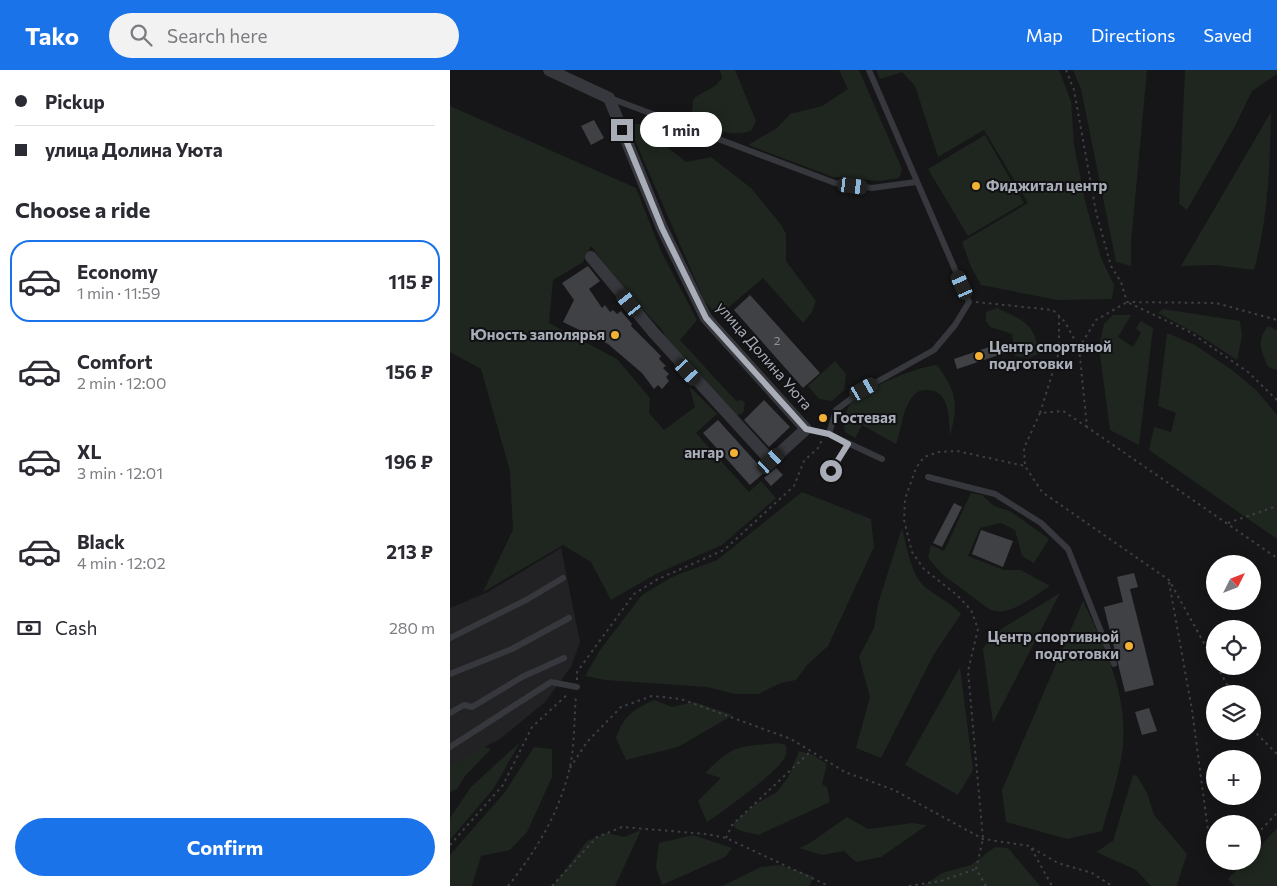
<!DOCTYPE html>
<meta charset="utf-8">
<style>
:root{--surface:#fff;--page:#f2f2f3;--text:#2b2b33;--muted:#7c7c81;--line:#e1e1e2;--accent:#1a73e8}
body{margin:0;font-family:Commissioner,sans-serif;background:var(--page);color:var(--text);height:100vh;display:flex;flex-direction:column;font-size:19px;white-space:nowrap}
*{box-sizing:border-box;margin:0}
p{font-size:16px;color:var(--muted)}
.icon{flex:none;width:28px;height:28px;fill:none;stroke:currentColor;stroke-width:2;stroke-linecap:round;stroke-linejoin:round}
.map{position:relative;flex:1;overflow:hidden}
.side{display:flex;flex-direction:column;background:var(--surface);width:450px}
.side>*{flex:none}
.guide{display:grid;align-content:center;height:110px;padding:0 15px;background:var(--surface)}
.needle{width:32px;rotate:48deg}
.tools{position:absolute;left:756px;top:485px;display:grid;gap:10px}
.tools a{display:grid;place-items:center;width:55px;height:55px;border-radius:50%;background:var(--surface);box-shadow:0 2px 12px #0003;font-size:25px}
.end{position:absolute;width:22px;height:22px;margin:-11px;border:6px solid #a8adb8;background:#111;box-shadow:0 0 0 2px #111}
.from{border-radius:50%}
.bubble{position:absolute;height:35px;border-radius:18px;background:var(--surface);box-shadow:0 2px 12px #0003;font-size:16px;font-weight:700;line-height:35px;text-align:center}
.car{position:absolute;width:15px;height:30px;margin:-15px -8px;border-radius:6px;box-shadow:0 0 4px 1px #0007;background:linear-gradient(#222 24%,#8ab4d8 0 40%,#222 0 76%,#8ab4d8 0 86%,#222 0)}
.guide b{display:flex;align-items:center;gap:18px;height:48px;font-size:19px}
.guide b+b{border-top:1px solid var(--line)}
.guide i{width:12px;height:12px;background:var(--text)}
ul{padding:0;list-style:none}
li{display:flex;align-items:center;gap:15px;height:82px;margin:0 10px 8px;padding:0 5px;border:2px solid transparent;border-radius:20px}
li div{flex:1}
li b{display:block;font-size:19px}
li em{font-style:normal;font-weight:700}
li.on{border-color:var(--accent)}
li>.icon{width:45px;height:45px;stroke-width:1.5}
h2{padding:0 15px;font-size:22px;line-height:60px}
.pay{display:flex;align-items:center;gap:12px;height:55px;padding:0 15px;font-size:19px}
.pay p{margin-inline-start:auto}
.cta{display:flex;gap:10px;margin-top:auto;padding:10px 15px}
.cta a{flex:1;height:58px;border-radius:30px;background:var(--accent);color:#fff;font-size:20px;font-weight:700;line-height:58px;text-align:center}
header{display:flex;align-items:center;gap:30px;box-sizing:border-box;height:70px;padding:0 25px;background:var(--accent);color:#fff}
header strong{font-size:24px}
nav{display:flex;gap:28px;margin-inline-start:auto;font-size:18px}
.search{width:350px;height:45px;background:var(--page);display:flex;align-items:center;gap:12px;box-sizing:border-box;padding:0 18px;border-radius:28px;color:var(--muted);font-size:19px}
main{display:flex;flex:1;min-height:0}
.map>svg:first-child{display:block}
</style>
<header>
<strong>Tako</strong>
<div class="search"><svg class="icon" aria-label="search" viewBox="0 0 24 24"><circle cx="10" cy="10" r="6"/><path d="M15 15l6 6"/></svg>Search here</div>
<nav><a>Map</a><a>Directions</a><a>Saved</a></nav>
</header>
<main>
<section class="side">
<div class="guide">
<b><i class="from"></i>Pickup</b>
<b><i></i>улица Долина Уюта</b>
</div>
<h2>Choose a ride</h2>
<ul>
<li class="on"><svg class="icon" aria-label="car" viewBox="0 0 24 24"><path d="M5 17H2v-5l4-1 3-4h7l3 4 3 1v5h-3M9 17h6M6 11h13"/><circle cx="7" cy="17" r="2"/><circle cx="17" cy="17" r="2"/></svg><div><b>Economy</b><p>1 min · 11:59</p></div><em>115 ₽</em></li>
<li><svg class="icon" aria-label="car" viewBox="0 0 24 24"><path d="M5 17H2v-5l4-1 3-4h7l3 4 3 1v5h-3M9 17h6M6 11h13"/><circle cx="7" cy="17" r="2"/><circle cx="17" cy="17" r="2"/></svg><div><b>Comfort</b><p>2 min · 12:00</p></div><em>156 ₽</em></li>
<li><svg class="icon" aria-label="car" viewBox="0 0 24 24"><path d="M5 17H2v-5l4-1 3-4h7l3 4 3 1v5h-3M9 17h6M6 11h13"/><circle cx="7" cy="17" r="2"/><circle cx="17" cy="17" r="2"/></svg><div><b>XL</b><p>3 min · 12:01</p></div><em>196 ₽</em></li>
<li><svg class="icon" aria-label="car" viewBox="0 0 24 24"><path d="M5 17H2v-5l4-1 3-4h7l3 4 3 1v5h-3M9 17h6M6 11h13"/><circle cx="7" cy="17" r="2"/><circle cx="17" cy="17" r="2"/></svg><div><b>Black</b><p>4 min · 12:02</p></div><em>213 ₽</em></li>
</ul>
<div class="pay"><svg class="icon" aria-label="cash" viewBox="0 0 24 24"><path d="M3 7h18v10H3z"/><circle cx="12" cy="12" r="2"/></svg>Cash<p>280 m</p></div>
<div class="cta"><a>Confirm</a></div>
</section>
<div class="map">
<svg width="827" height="816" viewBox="0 0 827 816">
<rect width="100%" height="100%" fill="#161618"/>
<path fill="#222225" d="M111 478 130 572 121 597 95 632 50 669 0 695V538L38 522Z"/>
<g fill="#1e261f">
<path d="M270 0H285L306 51 301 61C281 67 256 61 242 44L243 30C254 19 262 22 272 8Z"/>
<path d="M389 0H409L452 99 449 108 429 111 383 107 298 75 327 58 340 44 372 36 398 19Z"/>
<path d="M426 0H609L621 31 624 75 635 131 651 188 664 215 662 229 607 230 531 215 521 197 512 172 578 133 534 60 488 87 465 16 452 2 430 9Z"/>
<path d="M623 0H697L681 173V196L666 192 631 19Z"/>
<path d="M735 0H827V4L802 21 784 58 737 140 729 134Z"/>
<path d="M0 36 186 118 211 181 247 250 230 270 286 331 292 330 295 334 293 343 285 346 218 272 212 260 176 221 141 176 133 192 103 210 99 253 167 289 200 328 199 343 214 360 245 337 239 316 267 344 246 363 299 422 311 411 326 428 272 475 206 504 161 530 141 492 113 475 33 522 63 460 60 401 31 299 0 282Z"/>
<path d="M821 42C820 96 818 149 804 200L765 195 731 196Z"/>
<path d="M178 54H192C205 69 221 79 236 92L261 87 301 118 332 156 336 164V191L366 231 362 242 353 253 313 208 273 242 265 244 254 230Z"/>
<path d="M535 65 574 133 518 166 478 99Z"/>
<path d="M547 238C572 250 586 253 588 284L579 288 565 286 562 264 540 257 536 251V242Z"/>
<path d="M713 239 790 251 792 266 787 290 749 265 708 243Z"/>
<path d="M663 245H681L668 267 683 277 691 263 686 258 691 251 703 258 689 375 660 360 649 277 654 254Z"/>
<path d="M818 256 827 260V300L818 297C811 280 806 271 818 256Z"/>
<path d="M717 263 745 275 782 300 807 321 827 345V469L699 380 704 357 721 362 726 343 708 336Z"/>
<path d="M385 291 396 304 394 320 382 331 369 329 358 316Z"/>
<path d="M487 295C506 321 509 334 500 366 499 349 500 319 476 320 471 320 466 322 463 326 452 339 452 359 446 374L412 355 405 368 395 362C393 353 394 344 399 336 411 319 466 297 487 295Z"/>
<path d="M352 422 421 449 424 477 378 576 357 595 346 610 331 613 308 624H285L257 617 156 610 135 606 150 580 192 525 222 507 267 490Z"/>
<path d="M521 423 532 425 544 436 560 441 599 469 584 493 572 486 565 460 551 453 530 458 518 486 554 500H571L600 516C583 526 559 549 539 539L493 505 478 488 481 475 494 481Z"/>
<path d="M452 458C456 474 461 505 474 516 485 526 500 532 511 544L484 584 431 688 406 678 420 627 409 587 424 558 428 534Z"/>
<path d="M610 523 543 653 533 579 540 566Z"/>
<path d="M633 531C656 579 680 629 672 683 668 710 659 735 652 761L617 769 556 752 552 720Z"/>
<path d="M510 597 523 700 508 725 455 695Z"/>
<path d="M204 630 222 637 244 632 283 645 228 677 176 690 166 668C174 645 183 640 204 630Z"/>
<path d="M70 672 44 718 0 770V748L21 717Z"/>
<path d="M328 673 336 675C336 679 337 684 335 687 328 702 272 742 257 752L248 731 271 708 255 703C284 674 288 677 328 673Z"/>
<path d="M34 677 41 679 15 706 7 719 0 722V695Z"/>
<path d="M84 677 102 679V707L77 762 60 780 31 786 22 816H0V785L55 722Z"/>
<path d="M349 681 363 685 377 694 372 714 377 717 380 732 308 765 288 760 282 755 304 735 327 722 339 706Z"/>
<path d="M683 705 687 706 697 723 704 745 737 784 727 814 728 816H701L686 800 646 782 663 771Z"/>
<path d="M397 747 418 759 462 753 477 755 431 787 406 792 394 781 372 785 349 778 360 773Z"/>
<path d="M827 758V816H785L778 809 795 791H802L803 784Z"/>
<path d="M191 760 165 816H103L137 771 157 763 174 767Z"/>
<path d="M243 765 282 778 275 787 212 815 206 797 209 773Z"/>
<path d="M545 777 558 778 590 816H473L492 803 521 795Z"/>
<path d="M330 795 363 806 360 816H272L311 797Z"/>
</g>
<g fill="#404145">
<path d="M144 50 154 68 141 75 131 56Z"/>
<path d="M138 196 150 211 139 219 152 238 155 235 160 242 163 240 167 244 171 241 182 254 181 256 211 286 209 289 216 296 213 298 219 304 216 307 219 311 212 319 208 315 204 319 192 303 158 274 113 252 124 230 112 213Z"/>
<path d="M300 225 370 303 353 318 284 240Z"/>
<path d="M551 273 555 283 507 299 504 289Z"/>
<path d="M314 330 340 357 319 377 294 350Z"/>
<path d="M268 350 315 402 300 415 253 363Z"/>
<path d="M326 398 333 405 321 416 314 408Z"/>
<path d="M504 433 512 437 492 477 483 473Z"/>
<path d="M531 460 563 471 553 497 522 484Z"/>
<path d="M684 503 688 517 680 519 704 615 675 622 654 537 673 532 667 507Z"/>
<path d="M699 638 707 661 692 665 685 642Z"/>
</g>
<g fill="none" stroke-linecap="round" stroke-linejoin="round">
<g stroke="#3d3f44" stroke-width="2" stroke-dasharray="2.5 4" stroke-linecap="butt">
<path d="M616 0 624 20 646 142 661 196 671 212 677 232 766 233 827 250"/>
<path d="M526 232 603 240 615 252 629 278 646 250 677 232 740 262 798 302 827 330"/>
<path d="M629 278 637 357 827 488"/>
<path d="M590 343 609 282V247"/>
<path d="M637 357 613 341 590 343 574 378 575 396 592 422 719 510 765 593"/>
<path d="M778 453 827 436"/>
<path d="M719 512 742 640 761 783 765 787"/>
<path d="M767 596 782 624"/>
<path d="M127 610V602L184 524 208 509 274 480 344 416 354 391 368 378 372 370"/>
<path d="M802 659 827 684"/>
<path d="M120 698 137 672 171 637 202 626 231 629 341 669 395 702 444 720 533 769 580 776 602 816"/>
<path d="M276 768 282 755 361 681"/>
<path d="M802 769 827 743"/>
<path d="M0 775 53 715 82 657 119 623"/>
<path d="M582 778 608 793 642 803 662 816"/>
<path d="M770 791 776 797 781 791"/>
<path d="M58 816C86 781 108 745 119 701 125 677 124 649 126 625"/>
<path d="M102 816 147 767 172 757 256 764 276 768 379 816"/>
<path d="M459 816 491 811 526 799"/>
<path d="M536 816 526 799 533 769 518 601 528 559 521 540 507 525 474 499 462 482 454 450 455 429 466 398 474 387 489 382 507 381 575 396"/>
</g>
<g stroke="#37383d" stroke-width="6">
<path d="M160 28 385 113 422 118 466 112"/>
<path d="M356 359 379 364 432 389"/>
<path d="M379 364 386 340 414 319 484 280 505 255 519 232 419 0"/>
<path d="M379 406 398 374"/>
<path d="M478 407 545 424 591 453 618 479 664 594"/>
<path d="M0 568 78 529 113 508"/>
<path d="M0 604 62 579 119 548"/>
<path d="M0 643 14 635 22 637 72 607 114 588"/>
<path d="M0 677 101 612 127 617"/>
</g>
<path stroke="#37383d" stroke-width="12" d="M99 0 159 28 212 158 256 248 356 359 321 391 204 263 141 187"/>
</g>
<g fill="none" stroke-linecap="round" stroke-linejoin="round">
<path stroke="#a8adb8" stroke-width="6" d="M172 60 212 158 256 248 356 359 379 364 398 374 381 401"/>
</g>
<g fill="#f2b134" stroke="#111113" stroke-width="2">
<circle cx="526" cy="116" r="5"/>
<circle cx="165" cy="265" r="5"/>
<circle cx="529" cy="286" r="5"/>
<circle cx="373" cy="348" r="5"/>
<circle cx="284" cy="383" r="5"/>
<circle cx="679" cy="576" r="5"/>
</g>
<g text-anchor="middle" stroke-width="4" stroke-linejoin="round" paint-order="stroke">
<g font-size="12" fill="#8e929b">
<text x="327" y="275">2</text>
</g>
<g font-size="15" font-weight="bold" fill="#a8adb8" stroke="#111113" text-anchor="start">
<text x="536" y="121">Фиджитал центр</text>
<text x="155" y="270" text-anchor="end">Юность заполярья</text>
<text x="539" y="282">Центр спортвной<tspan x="539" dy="17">подготовки</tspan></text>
<text x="383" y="353">Гостевая</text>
<text x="274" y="388" text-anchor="end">ангар</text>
<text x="669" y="572" text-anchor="end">Центр спортивной<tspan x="669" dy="17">подготовки</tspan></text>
</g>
<g font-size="15" fill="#a8adb8" stroke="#111113">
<text transform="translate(314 286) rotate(49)" y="5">улица Долина Уюта</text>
</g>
</g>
</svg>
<div class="tools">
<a><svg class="needle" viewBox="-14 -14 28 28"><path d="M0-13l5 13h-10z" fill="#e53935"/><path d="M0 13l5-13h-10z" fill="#7c7c81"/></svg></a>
<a><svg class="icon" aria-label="locate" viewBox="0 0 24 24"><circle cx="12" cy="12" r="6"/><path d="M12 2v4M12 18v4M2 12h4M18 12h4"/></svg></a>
<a><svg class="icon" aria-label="layers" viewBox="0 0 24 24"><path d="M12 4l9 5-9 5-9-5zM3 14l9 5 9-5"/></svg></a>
<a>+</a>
<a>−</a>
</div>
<i class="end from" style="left:381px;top:401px"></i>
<i class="end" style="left:172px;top:60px"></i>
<div class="bubble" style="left:190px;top:42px;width:82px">1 min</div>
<i class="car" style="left:403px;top:116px;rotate:97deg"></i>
<i class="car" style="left:512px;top:215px;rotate:336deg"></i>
<i class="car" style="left:179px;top:233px;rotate:321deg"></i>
<i class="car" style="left:238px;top:302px;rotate:138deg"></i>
<i class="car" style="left:414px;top:319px;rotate:60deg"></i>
<i class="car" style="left:321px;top:391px;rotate:48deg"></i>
</div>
</main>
